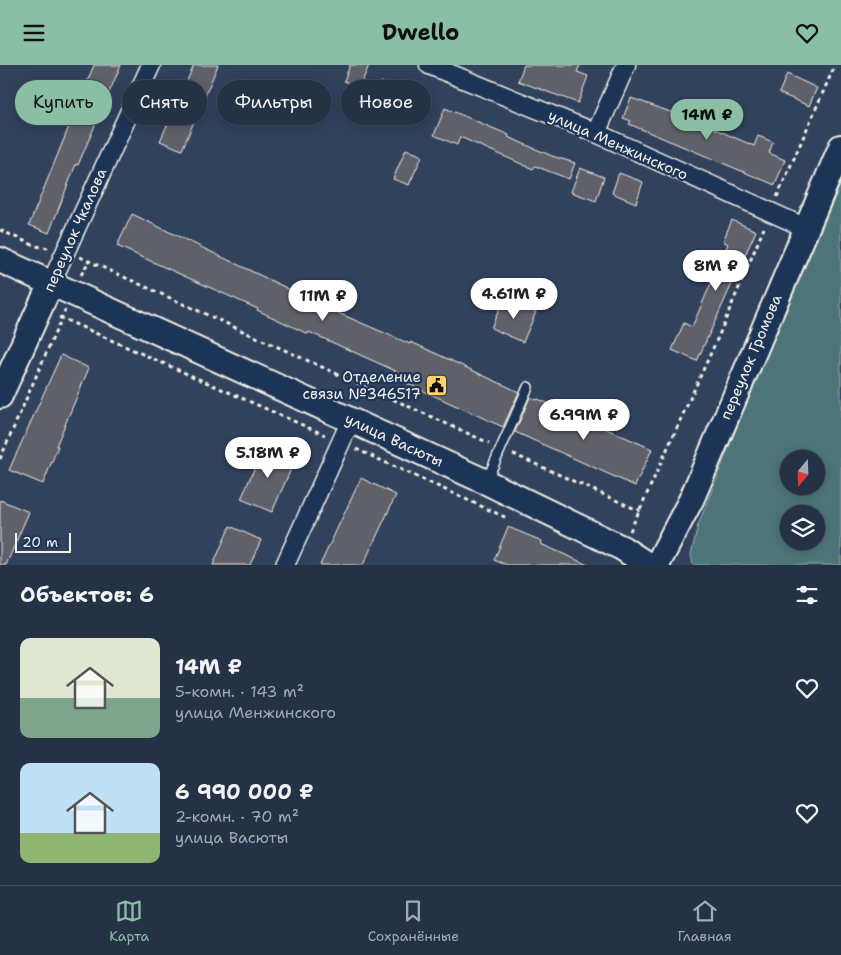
<!DOCTYPE html>
<html lang="ru">
<meta charset="utf-8">
<style>
body{margin:0;font-family:"Shantell Sans",sans-serif;background:#2d3a4d;color:#f1f3f6;height:100vh;display:flex;flex-direction:column;font-size:19px;white-space:nowrap}
*{box-sizing:border-box;margin:0}
p{font-size:16px;color:#a3aab3}
.icon{flex:none;width:28px;height:28px;fill:none;stroke:currentColor;stroke-width:2;stroke-linecap:round;stroke-linejoin:round}
.map{position:relative;height:500px;overflow:hidden}
.sheet{display:flex;flex-direction:column;background:#253246;flex:1}
.sheet>*{flex:none}
.banner{position:absolute;left:15px;top:15px;width:500px;height:45px;display:flex;gap:10px}
.needle{width:32px;rotate:199deg}
.fabs{position:absolute;left:780px;top:385px;display:grid;gap:10px}
.fabs a{display:grid;place-items:center;width:45px;height:45px;border-radius:50%;background:#253246;box-shadow:0 2px 12px #0003,0 0 0 1px #424d5f;font-size:25px}
.scale{position:absolute;left:15px;bottom:12px;width:56px;box-sizing:border-box;padding-left:5px;border:2px solid #f4f1e8;border-top:0;font-size:14px;line-height:18px;white-space:nowrap;color:#f4f1e8;-webkit-text-stroke:4px #1d3557;paint-order:stroke}
.price{position:absolute;translate:-50% -42px;padding:0 11px;border-radius:18px;background:#fff;color:#222;font-size:16px;line-height:32px;filter:drop-shadow(0 1px 2px #0008)}
.price::after{content:'';position:absolute;left:50%;top:30px;width:15px;height:11px;margin-left:-8px;background:inherit;clip-path:polygon(0 0,100% 0,50% 100%)}
.price.selected{background:#8abfa5;color:#111}
ul{padding:0;list-style:none}
li{display:flex;align-items:center;gap:15px;height:125px;padding:0 20px}
li span{display:grid;place-items:center;flex:none;width:140px;height:100px;border-radius:10px;color:#555}
li>.icon{margin-inline-start:auto}
span .icon{width:60px;height:60px;fill:#fffc;stroke-width:1}
li b{font-size:21px}
h2{display:flex;justify-content:space-between;align-items:center;height:60px;padding:0 20px;font-size:21px}
.tag{padding:0 18px;border-radius:22px;background:#253246;box-shadow:0 2px 12px #0003,0 0 0 1px #424d5f;font-size:18px;line-height:45px}
.tag.selected{background:#8abfa5;color:#111}
header{display:flex;justify-content:space-between;align-items:center;height:65px;padding:0 20px;background:#8abfa5;color:#111;font-size:22px;font-weight:700}
.tabs{display:flex;justify-content:space-around;align-items:center;height:70px;border-top:1px solid #424d5f;background:#253246;font-size:14px;color:#a3aab3}
.tabs a{display:grid;justify-items:center;gap:2px}
.tabs .selected{color:#8abfa5}
.map>svg:first-child{display:block}
.green{fill:#4d7579;stroke:#a0b3b0;fill-rule:evenodd}
.building{fill:#60616a;stroke:#f4f1e8}
.lines{fill:none;stroke-linecap:round;stroke-linejoin:round}
.lane-casing{stroke:#f4f1e8;stroke-width:12}
.street-casing{stroke:#f4f1e8;stroke-width:21}
.secondary-casing{stroke:#f4f1e8;stroke-width:28}
.path{stroke:#f4f1e8;stroke-width:3;stroke-dasharray:4 4;stroke-linecap:butt}
.lane{stroke:#1d3557;stroke-width:9}
.street{stroke:#1d3557;stroke-width:18}
.secondary{stroke:#1d3557;stroke-width:24}
.labels{text-anchor:middle;stroke-width:4.5;stroke-linejoin:round;paint-order:stroke}
.street-label{font-size:15px;fill:#f4f1e8;stroke:#1d3557}
.poi-label{font-size:15px;fill:#f4f1e8;stroke:#1d3557;text-anchor:end}
</style>
<header><svg class="icon" aria-label="menu" viewBox="0 0 24 24"><path d="M4 6h16M4 12h16M4 18h16"/></svg>Dwello<svg class="icon" aria-label="heart" viewBox="0 0 24 24"><path d="M12 20l-8-8c-3-5 5-10 8-4 3-6 11-1 8 4z"/></svg></header>
<div class="map">
<svg width="841" height="500" viewBox="0 0 841 500">
<rect width="100%" height="100%" fill="#31425d"/>
<filter id="ink" filterUnits="userSpaceOnUse"><feTurbulence type="fractalNoise" baseFrequency=".02" numOctaves="2"/><feDisplacementMap in="SourceGraphic" scale="10" xChannelSelector="R" yChannelSelector="G"/><feConvolveMatrix kernelMatrix="1 2 1 2 8 2 1 2 1" color-interpolation-filters="sRGB"/></filter>
<g filter="url(#ink)">
<path class="green" d="M 841,118 L 841,500 L 693,500 L 691,490 L 698,460 L 740,354 ZM 789,394 L 816,394 L 816,421 L 789,421 ZM 789,449 L 816,449 L 816,476 L 789,476 Z"/>
<g class="building">
<polygon points="94,0 121,0 78,100 76,99 49,168 29,160"/>
<polygon points="194,0 218,0 182,85 160,76"/>
<polygon points="350,0 369,0 360,22 344,16"/>
<polygon points="524,0 580,0 577,7 588,11 578,38 518,16"/>
<polygon points="787,9 817,23 809,41 779,28"/>
<polygon points="381,17 404,26 395,48 372,38"/>
<polygon points="298,21 325,32 319,46 292,35"/>
<polygon points="631,33 699,57 754,81 758,71 773,77 769,88 785,95 775,120 629,59 631,56 623,53"/>
<polygon points="445,43 509,70 508,72 552,91 575,98 569,114 535,101 533,104 460,72 457,80 434,70"/>
<polygon points="406,84 422,91 409,120 393,114"/>
<polygon points="580,103 604,112 596,136 571,127"/>
<polygon points="619,108 643,117 636,138 612,128"/>
<polygon points="132,149 343,250 410,279 411,277 519,327 503,362 395,313 398,307 309,267 308,269 257,245 258,244 117,181"/>
<polygon points="732,155 756,166 697,296 672,285 684,258 692,262 728,179 723,176"/>
<polygon points="504,233 536,247 523,277 491,263"/>
<polygon points="61,290 89,303 56,381 58,381 43,419 9,405"/>
<polygon points="530,332 537,335 538,334 652,384 635,421 515,367"/>
<polygon points="264,381 295,395 272,447 241,434"/>
<polygon points="361,413 396,430 363,500 320,500"/>
<polygon points="0,435 29,447 6,500 0,500"/>
<polygon points="230,461 261,475 250,500 213,500"/>
<polygon points="508,462 542,476 541,479 588,500 507,500 494,495"/>
</g>
<g class="lines">
<defs>
<polyline id="lane" points="486,417 528,322"/>
<g id="street">
<polyline points="429,0 596,68 806,163"/>
<polyline points="596,68 626,0"/>
<polyline points="51,218 151,0"/>
<polyline points="285,500 351,355"/>
</g>
<g id="secondary">
<polyline points="0,195 486,417 622,483 648,500"/>
<polyline points="0,331 51,218"/>
<polyline points="657,500 692,433 841,82"/>
</g>
</defs>
<use href="#lane" class="lane-casing"/>
<use href="#street" class="street-casing"/>
<use href="#secondary" class="secondary-casing"/>
<g class="path">
<polyline points="777,132 835,0"/>
<polyline points="0,165 35,181 48,183"/>
<polyline points="80,192 489,378"/>
<polyline points="81,210 89,196"/>
<polyline points="59,252 325,370"/>
<polyline points="356,384 507,453"/>
<polyline points="513,389 640,446"/>
<polyline points="0,394 65,245"/>
<polyline points="630,466 719,270 764,163"/>
</g>
<use href="#lane" class="lane"/>
<use href="#street" class="street"/>
<use href="#secondary" class="secondary"/>
</g>
</g>
<defs>
<symbol id="civic-square" viewBox="-11 -11 22 22"><rect x="-9" y="-9" width="18" height="18" rx="4" fill="#ffd166" stroke="#1d3557"/><path d="M-.6-6.5H3V-4.5H.6V-3L4-1V1h2V6H-6V1h2V-1L-.6-3ZM-1.2 2.5V6h2.4V2.5Z" fill="#111"/></symbol>
</defs>
<g fill-rule="evenodd">
<use href="#civic-square" x="424" y="308" width="25" height="25"/>
</g>
<g class="labels">
<g class="street-label">
<text transform="translate(618 80) rotate(24)" y="5">улица Менжинского</text>
<text transform="translate(75 165) rotate(-66)" y="5">переулок Чкалова</text>
<text transform="translate(751 292) rotate(-67)" y="5">переулок Громова</text>
<text transform="translate(394 375) rotate(25)" y="5">улица Васюты</text>
</g>
<g class="poi-label">
<text x="421" y="317">Отделение<tspan x="421" dy="17">связи №346517</tspan></text>
</g>
</g>
</svg>
<div class="fabs">
<a><svg class="needle" viewBox="-14 -14 28 28"><path d="M0-13l5 13h-10z" fill="#e53935"/><path d="M0 13l5-13h-10z" fill="#a3aab3"/></svg></a>
<a><svg class="icon" aria-label="layers" viewBox="0 0 24 24"><path d="M12 4l9 5-9 5-9-5zM3 14l9 5 9-5"/></svg></a>
</div>
<div class="scale">20 m</div>
<b class="price selected" style="left:707px;top:76px">14M ₽</b>
<b class="price" style="left:716px;top:227px">8M ₽</b>
<b class="price" style="left:514px;top:255px">4.61M ₽</b>
<b class="price" style="left:323px;top:257px">11M ₽</b>
<b class="price" style="left:584px;top:376px">6.99M ₽</b>
<b class="price" style="left:268px;top:414px">5.18M ₽</b>
<div class="banner">
<a class="tag selected">Купить</a>
<a class="tag">Снять</a>
<a class="tag">Фильтры</a>
<a class="tag">Новое</a>
</div>
</div>
<section class="sheet">
<h2>Объектов: 6<svg class="icon" aria-label="filters" viewBox="0 0 24 24"><path d="M4 7h16M4 17h16"/><circle cx="9" cy="7" r="2"/><circle cx="15" cy="17" r="2"/></svg></h2>
<ul>
<li><span style="background:linear-gradient(#dfe7d0 60%,#7fa58c 0)"><svg class="icon" aria-label="home" viewBox="0 0 24 24"><path d="M3 11l9-7 9 7M6 9v11h12V9"/></svg></span><div><b>14M ₽</b><p>5-комн. · 143 m²</p><p>улица Менжинского</p></div><svg class="icon" aria-label="heart" viewBox="0 0 24 24"><path d="M12 20l-8-8c-3-5 5-10 8-4 3-6 11-1 8 4z"/></svg></li>
<li><span style="background:linear-gradient(#bfe0f5 70%,#8fb573 0)"><svg class="icon" aria-label="home" viewBox="0 0 24 24"><path d="M3 11l9-7 9 7M6 9v11h12V9"/></svg></span><div><b>6 990 000 ₽</b><p>2-комн. · 70 m²</p><p>улица Васюты</p></div><svg class="icon" aria-label="heart" viewBox="0 0 24 24"><path d="M12 20l-8-8c-3-5 5-10 8-4 3-6 11-1 8 4z"/></svg></li>
</ul>
</section>
<nav class="tabs">
<a class="selected"><svg class="icon" aria-label="map" viewBox="0 0 24 24"><path d="M3 6l6-2 6 2 6-2v14l-6 2-6-2-6 2zM9 4v14M15 6v14"/></svg>Карта</a>
<a><svg class="icon" aria-label="saved" viewBox="0 0 24 24"><path d="M7 4h10v16l-5-4-5 4z"/></svg>Сохранённые</a>
<a><svg class="icon" aria-label="home" viewBox="0 0 24 24"><path d="M3 11l9-7 9 7M6 9v11h12V9"/></svg>Главная</a>
</nav>
